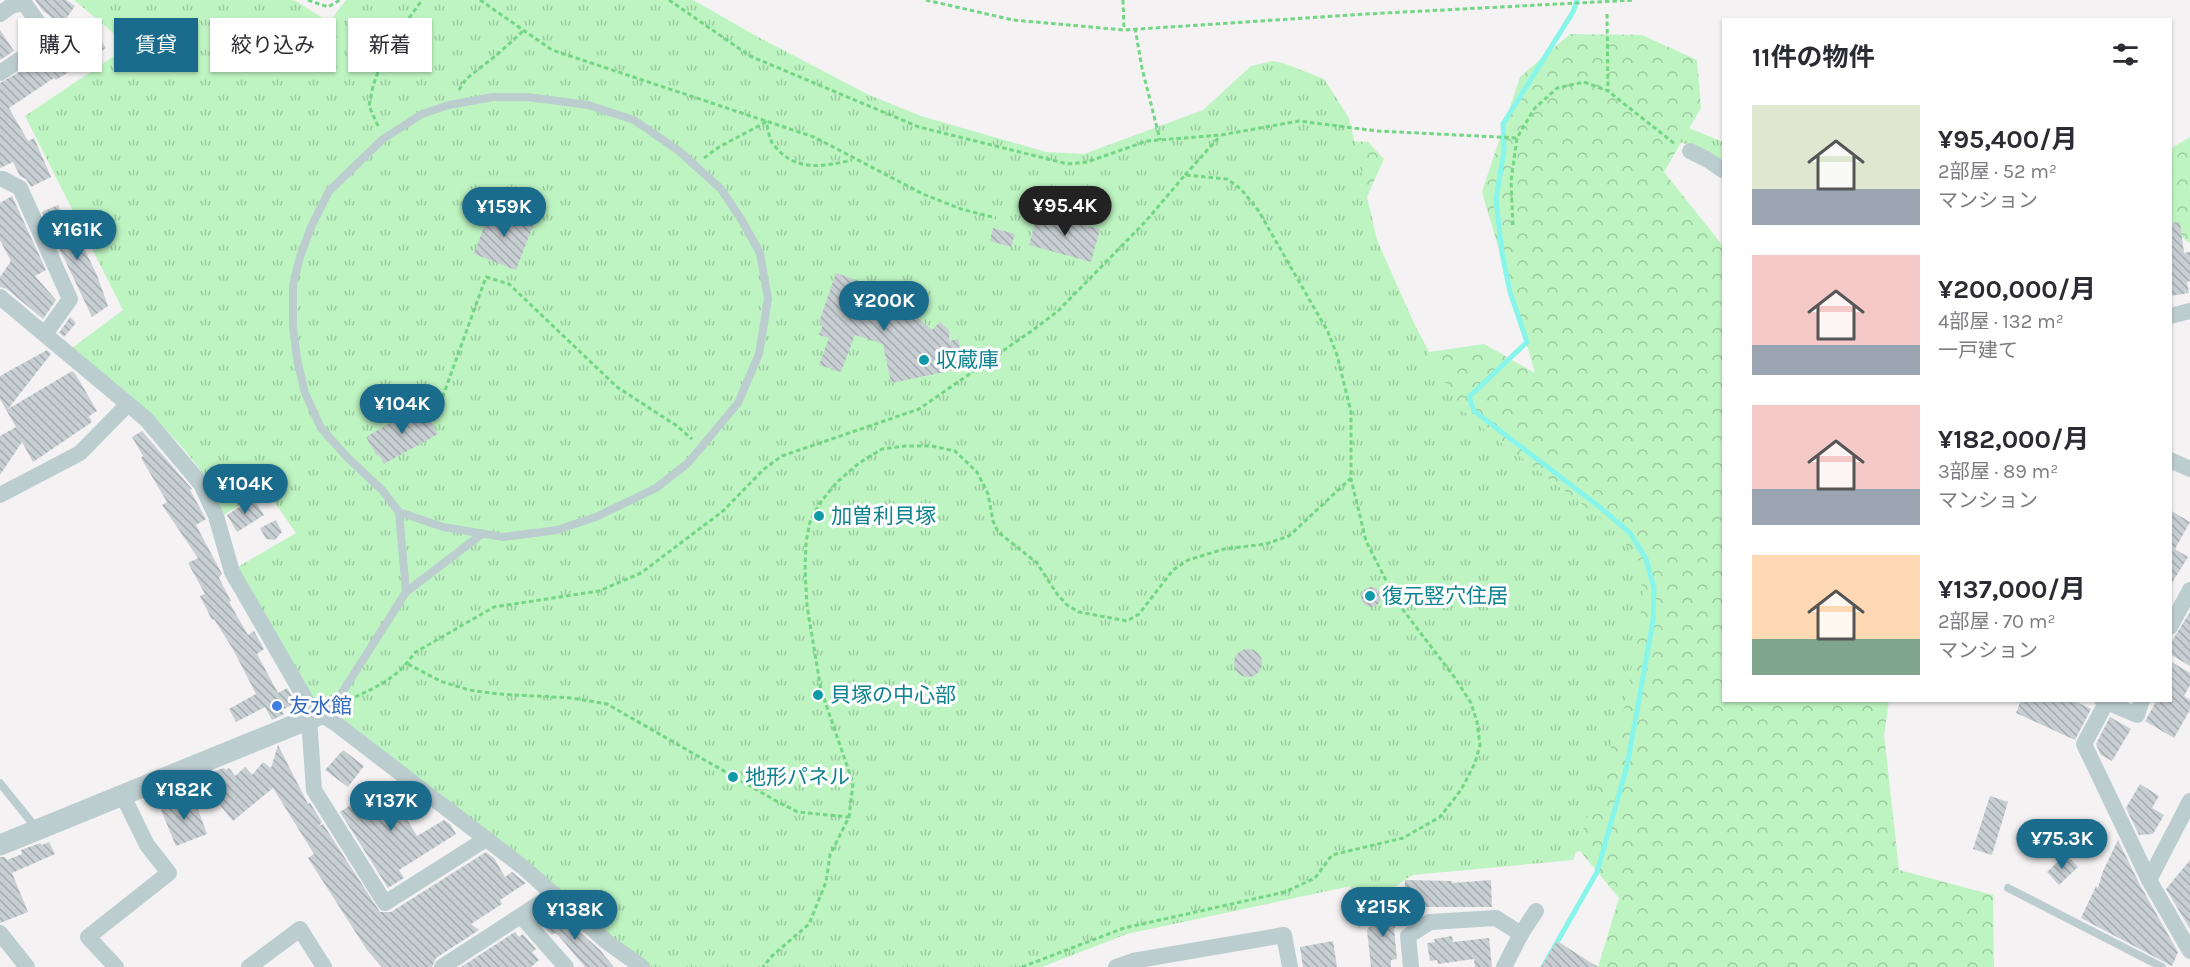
<!DOCTYPE html>
<html lang="ja">
<meta charset="utf-8">
<style>
body{margin:0;font-family:Karla,"Noto Sans JP",sans-serif;background:#f2f2f3;color:#2b2b33;height:100vh;display:flex;flex-direction:column;font-size:22px;white-space:nowrap}
*{box-sizing:border-box;margin:0}
p{font-size:20px;color:#7c7c81}
.icon{flex:none;width:33px;height:33px;fill:none;stroke:currentColor;stroke-width:2;stroke-linecap:round;stroke-linejoin:round}
.map{position:relative;flex:1;overflow:hidden}
.side{position:absolute;left:1722px;top:18px;width:450px;height:684px;display:flex;flex-direction:column;background:#fff;border-radius:0px;box-shadow:0 2px 4px #0004}
.side>*{flex:none}
.top-card{position:absolute;left:18px;top:18px;width:570px;height:54px;display:flex;gap:12px}
.price{position:absolute;translate:-50% -51px;padding:0 14px;border-radius:21px;background:#1b6c8c;color:#fff;font-size:20px;line-height:39px;filter:drop-shadow(0 2px 3px #0008)}
.price::after{content:'';position:absolute;left:50%;top:36px;width:18px;height:14px;margin-left:-9px;background:inherit;clip-path:polygon(0 0,100% 0,50% 100%)}
.price.on{background:#222;color:#fff}
ul{padding:0;list-style:none}
li{display:flex;align-items:center;gap:18px;height:150px;padding:0 30px}
li span{display:grid;place-items:center;flex:none;width:168px;height:120px;border-radius:0px;color:#555}
li>.icon{margin-inline-start:auto}
span .icon{width:72px;height:72px;fill:#fffc;stroke-width:1}
li b{font-size:26px}
h2{display:flex;justify-content:space-between;align-items:center;height:72px;padding:0 30px;font-size:26px}
.pill{padding:0 21px;border-radius:0px;background:#fff;box-shadow:0 2px 4px #0004;font-size:21px;line-height:54px}
.pill.on{background:#1b6c8c;color:#fff}
.map>svg:first-child{display:block}
.forest{fill:url(#forest-crowns)}
.park{fill:url(#park-tufts)}
.lines{fill:none;stroke-linecap:round;stroke-linejoin:round}
.stream{stroke:#87f5ea;stroke-width:5}
.building{fill:url(#building-back-hatch)}
.path{stroke:#72d685;stroke-width:3;stroke-dasharray:4.5 3;stroke-linecap:butt}
.service{stroke:#bccdcf;stroke-width:8}
.minor{stroke:#bccdcf;stroke-width:16}
.tertiary{stroke:#bccdcf;stroke-width:21}
.culture-dot{fill:#0f9aa8;stroke:#fff;stroke-width:2}
.shop-dot{fill:#3f7fe0;stroke:#fff;stroke-width:2}
.labels{text-anchor:middle;stroke-width:6;stroke-linejoin:round;paint-order:stroke}
.culture-label{font-size:21px;fill:#0d838f;stroke:#fff;text-anchor:start}
.shop-label{font-size:21px;fill:#366cbe;stroke:#fff;text-anchor:start}
</style>
<div class="map">
<svg width="2190" height="967" viewBox="0 0 2190 967">
<defs>
<pattern id="forest-crowns" width="20" height="18" patternUnits="userSpaceOnUse" patternTransform="scale(1.5)"><rect width="20" height="18" fill="#bef4c2"/><path d="M2 6a3 3 0 1 1 6 0M12 15a3 3 0 1 1 6 0" fill="none" stroke="#9cc9a1"/></pattern>
<pattern id="park-tufts" width="24" height="20" patternUnits="userSpaceOnUse" patternTransform="scale(1.5)"><rect width="24" height="20" fill="#bef4c2"/><path d="M3 7l-1-3M5 7V3M7 7l1-3M15 17l-1-3M17 17v-4M19 17l1-3" fill="none" stroke="#9cc9a1"/></pattern>
<pattern id="building-back-hatch" width="6" height="6" patternUnits="userSpaceOnUse" patternTransform="scale(1.5)"><rect width="6" height="6" fill="#c8cfd2"/><path d="M-1 5l2 2M0 0l6 6M5-1l2 2" fill="none" stroke="#a4abae"/></pattern>
</defs>
<rect width="100%" height="100%" fill="#f4f2f3"/>
<g class="forest">
<polygon points="1570,34 1642,35 1697,60 1701,108 1664,172 1723,246 1724,700 1889,701 1884,735 1899,870 1993,895 1994,967 1598,967 1619,898 1580,851 1455,871 1315,139 1368,142 1384,159 1360,212 1374,247 1429,352 1484,344 1535,373 1482,192 1520,77"/>
<polygon points="2190,137 2190,243 2172,230 2171,225 2170,149"/>
</g>
<g class="park">
<path d="M 74,0 L 294,0 L 329,22 L 346,0 L 693,0 L 758,37 L 869,95 L 921,116 L 1046,152 L 1084,154 L 1203,110 L 1251,66 L 1272,61 L 1283,63 L 1324,79 L 1349,118 L 1377,240 L 1431,362 L 1469,418 L 1613,528 L 1639,561 L 1643,599 L 1625,706 L 1573,860 L 1412,875 L 1379,898 L 1359,929 L 1351,886 L 1127,934 L 1042,967 L 650,967 L 317,705 L 236,568 L 296,533 L 265,489 L 222,516 C 218,504 214,491 208,481 C 173,428 121,388 72,348 L 123,310 L 25,116 L 129,46 Z"/>
<polygon points="1684,126 1723,142 1723,163 1707,151 1677,141"/>
</g>
<g class="lines">
<polyline class="stream" points="1543,967 1597,872 1627,766 1653,621 1654,588 1646,559 1630,533 1601,508 1474,411 1469,397 1527,342 1510,292 1502,253 1496,200 1504,150 1503,124 1573,12 1577,0"/>
</g>
<g class="building">
<polygon points="35,0 66,0 75,6 62,25 43,11"/>
<polygon points="90,24 106,48 56,80 54,78 9,108 28,141 34,138 51,177 31,187 26,179 20,176 13,162 0,168 0,83 26,68 30,70 74,41 69,37"/>
<polygon points="0,30 14,51 0,60"/>
<polygon points="12,196 46,270 35,276 56,300 43,319 7,289 0,287 0,277 11,261 0,240 0,203"/>
<polygon points="58,205 75,240 79,238 97,275 108,306 92,317 42,212"/>
<polygon points="491,207 534,223 516,270 474,254"/>
<polygon points="1038,213 1100,229 1091,262 1029,245"/>
<polygon points="2180,222 2184,253 2190,252 2190,281 2187,282 2189,293 2170,296 2170,223"/>
<polygon points="993,228 1015,234 1011,247 990,241"/>
<polygon points="836,273 885,290 932,330 940,322 949,330 949,341 958,339 964,368 891,383 883,344 855,335 841,372 819,365 829,338 819,335 823,324 819,322"/>
<polygon points="70,317 76,323 64,337 59,333"/>
<polygon points="47,350 51,354 8,409 72,371 76,375 97,411 89,416 92,422 33,462 22,442 0,475 0,436 16,427 0,399 0,376"/>
<polygon points="419,406 423,413 425,412 438,434 384,464 379,455 377,456 366,437"/>
<polygon points="142,431 192,489 190,490 206,519 196,525 222,574 219,578 231,601 229,602 248,635 254,631 264,649 257,654 278,693 287,688 296,703 282,710 284,714 272,720 265,707 236,722 229,709 256,694 234,651 214,619 212,620 200,596 205,594 188,563 198,558 162,505 167,502 141,458 143,456 132,437"/>
<polygon points="253,498 264,515 237,532 227,515"/>
<polygon points="2170,510 2190,522 2175,549 2188,557 2170,586"/>
<polygon points="276,520 282,532 275,540 266,539 260,528"/>
<circle cx="1371" cy="597" r="10"/>
<polygon points="2190,612 2190,666 2170,654 2170,644"/>
<circle cx="1248" cy="663" r="14"/>
<polygon points="2170,661 2190,673 2190,685 2184,696 2190,700 2190,710 2174,738 2145,721 2157,700 2170,700"/>
<polygon points="2021,700 2072,700 2091,709 2075,740 2016,713"/>
<polygon points="2110,717 2131,729 2112,761 2101,755 2096,744"/>
<polygon points="278,745 308,804 310,803 322,822 318,827 323,824 380,912 391,912 486,852 494,858 505,877 512,872 526,883 500,900 502,904 471,924 479,930 436,958 432,967 382,967 367,950 308,858 314,854 273,788 233,821 202,783 215,771 224,768 226,770 229,768 235,776 245,767 252,775 263,762 271,768"/>
<polygon points="343,750 364,766 348,787 325,770"/>
<polygon points="387,781 390,785 394,782 407,794 396,801 417,836 444,820 450,824 456,834 399,870 404,878 388,888 340,812"/>
<polygon points="2140,784 2159,796 2152,808 2164,815 2153,834 2139,835 2126,808"/>
<polygon points="193,796 207,834 176,846 161,810"/>
<polygon points="1990,796 2008,802 1992,855 1973,849"/>
<polygon points="2118,840 2140,885 2178,952 2172,966 2081,918 2096,886 2098,888 2103,871"/>
<polygon points="49,842 55,854 12,873 28,912 0,923 0,857 5,857 7,860 22,854 21,850 40,843 42,845"/>
<polygon points="2066,854 2078,867 2059,885 2047,872"/>
<polygon points="2190,860 2190,929 2166,889"/>
<polygon points="1405,880 1452,881 1452,883 1491,880 1492,907 1419,907 1419,909 1403,908"/>
<polygon points="1386,905 1402,917 1394,929 1397,959 1391,960 1391,967 1371,967 1367,930"/>
<polygon points="554,909 600,950 614,967 585,967 558,935 555,933 552,935 539,921"/>
<polygon points="515,932 519,937 523,934 536,949 532,952 539,960 531,967 461,967"/>
<polygon points="1452,936 1453,942 1489,938 1492,967 1475,967 1474,959 1438,964 1437,960 1430,961 1427,943 1435,942 1434,939"/>
<polygon points="1333,941 1337,967 1303,967 1300,947"/>
<polygon points="1557,941 1598,967 1541,967"/>
</g>
<g class="lines">
<g class="path">
<polyline points="308,0 328,7 340,0"/>
<polyline points="480,0 552,50 814,137 923,194 961,209 996,218"/>
<polyline points="669,0 750,56 919,127 1068,164 1087,162 1147,141 1221,135 1299,121 1377,131 1517,138"/>
<polyline points="926,0 1013,20 1124,30 1366,14 1635,0"/>
<polyline points="1123,0 1124,30"/>
<polyline points="1607,14 1608,90"/>
<polyline points="1135,28 1142,68 1160,140"/>
<polyline points="459,90 466,79 498,54 523,31"/>
<polyline points="378,126 369,106 373,86 385,52 422,0"/>
<path d="M 704,158 L 719,147 L 766,122 C 768,128 769,139 773,144 C 794,172 822,167 852,160"/>
<polyline points="1185,175 1220,136"/>
<polyline points="1513,225 1511,181 1517,138 1534,109 1557,88 1584,82 1608,91 1675,144"/>
<polyline points="440,404 486,277 509,284 617,387 677,426 692,439"/>
<polyline points="408,664 440,681 469,690 498,694 572,698 607,704 778,802 798,812 849,817"/>
<path d="M 355,697 C 379,686 400,676 414,653 L 494,607 L 599,591 L 641,573 L 723,511 L 764,469 L 782,456 L 919,409 L 1033,330 L 1058,311 L 1146,221 L 1185,175 L 1227,179 L 1241,189 L 1258,210 L 1328,332 L 1337,355 L 1351,412 L 1351,478 L 1289,536 L 1266,544 L 1224,549 L 1188,560 L 1173,570 L 1139,614 L 1127,621 L 1079,612 L 1067,605 L 1057,594 L 1037,563 L 998,532 L 993,521 L 988,494 L 977,472 L 955,451 L 932,446 L 905,446 L 882,449 L 859,463 L 837,482 L 819,504 L 810,522 L 806,542 L 805,570 L 807,606 L 821,690 L 853,783 L 849,817 L 830,855 L 826,882 L 809,924 L 772,956 L 763,967"/>
<polyline points="1022,967 1124,928 1285,892 1315,878 1332,855 1403,838 1440,817 1461,790 1475,763 1480,745 1477,722 1471,703 1455,678 1397,602 1366,541 1351,479"/>
</g>
<g class="service">
<polygon points="493,97 527,97 588,105 634,120 679,151 721,189 741,219 760,253 768,299 759,354 738,403 688,463 656,488 596,517 557,530 503,537 443,527 399,512 382,490 347,457 321,428 305,393 297,359 293,326 293,285 300,257 311,227 329,191 383,139 422,114 449,105"/>
<polyline points="406,592 482,534"/>
<polyline points="321,714 333,707 406,592 399,512"/>
<polyline points="0,783 37,829"/>
<polyline points="2008,888 2162,967"/>
</g>
<g class="minor">
<polyline points="0,14 11,6 24,3 47,35 46,42 0,73"/>
<polyline points="1690,151 1708,160 1724,171"/>
<polyline points="3,179 20,188 70,299 45,334"/>
<polyline points="0,297 146,419 201,484 216,516 232,572 310,707 335,723 524,868 607,942 642,967"/>
<polyline points="2170,316 2190,311"/>
<polyline points="2170,460 2190,469"/>
<polyline points="0,495 80,453 128,404"/>
<polyline points="2170,627 2190,590"/>
<polyline points="2102,700 2137,715 2142,700"/>
<polyline points="2106,703 2084,744 2149,880 2190,951"/>
<polyline points="309,719 314,790 385,903 486,839"/>
<polyline points="2149,880 2190,801"/>
<polyline points="521,916 566,967"/>
<polyline points="0,933 27,967"/>
<polyline points="116,967 88,937 169,873 147,845 123,796"/>
<polyline points="249,967 300,929 324,967"/>
<polyline points="442,967 554,894"/>
<polyline points="1116,967 1133,961 1284,935 1290,967"/>
<polyline points="1411,967 1408,936 1430,922 1496,918 1521,934 1536,911"/>
<polyline points="1504,967 1521,934"/>
</g>
<polyline class="tertiary" points="0,845 319,715"/>
</g>
<g class="culture-dot">
<circle cx="924" cy="360" r="6"/>
<circle cx="819" cy="516" r="6"/>
<circle cx="1370" cy="596" r="6"/>
<circle cx="818" cy="695" r="6"/>
<circle cx="733" cy="777" r="6"/>
</g>
<circle class="shop-dot" cx="277" cy="706" r="6"/>
<g class="labels">
<g class="culture-label">
<text x="936" y="367">収蔵庫</text>
<text x="831" y="523">加曽利貝塚</text>
<text x="1382" y="603">復元竪穴住居</text>
<text x="830" y="702">貝塚の中心部</text>
<text x="745" y="784">地形パネル</text>
</g>
<g class="shop-label">
<text x="289" y="713">友水館</text>
</g>
</g>
</svg>
<b class="price on" style="left:1065px;top:237px">¥95.4K</b>
<b class="price" style="left:504px;top:238px">¥159K</b>
<b class="price" style="left:77px;top:261px">¥161K</b>
<b class="price" style="left:884px;top:332px">¥200K</b>
<b class="price" style="left:402px;top:435px">¥104K</b>
<b class="price" style="left:245px;top:515px">¥104K</b>
<b class="price" style="left:184px;top:821px">¥182K</b>
<b class="price" style="left:391px;top:832px">¥137K</b>
<b class="price" style="left:2062px;top:870px">¥75.3K</b>
<b class="price" style="left:1383px;top:938px">¥215K</b>
<b class="price" style="left:575px;top:941px">¥138K</b>
<div class="top-card">
<a class="pill">購入</a>
<a class="pill on">賃貸</a>
<a class="pill">絞り込み</a>
<a class="pill">新着</a>
</div>
<section class="side">
<h2>11件の物件<svg class="icon" aria-label="filters" viewBox="0 0 24 24"><path d="M4 7h16M4 17h16"/><circle cx="9" cy="7" r="2"/><circle cx="15" cy="17" r="2"/></svg></h2>
<ul>
<li><span style="background:linear-gradient(#dfe7d0 70%,#9aa5b1 0)"><svg class="icon" aria-label="home" viewBox="0 0 24 24"><path d="M3 11l9-7 9 7M6 9v11h12V9"/></svg></span><div><b>¥95,400/月</b><p>2部屋 · 52 m²</p><p>マンション</p></div></li>
<li><span style="background:linear-gradient(#f6c9c9 75%,#9aa5b1 0)"><svg class="icon" aria-label="home" viewBox="0 0 24 24"><path d="M3 11l9-7 9 7M6 9v11h12V9"/></svg></span><div><b>¥200,000/月</b><p>4部屋 · 132 m²</p><p>一戸建て</p></div></li>
<li><span style="background:linear-gradient(#f6c9c9 70%,#9aa5b1 0)"><svg class="icon" aria-label="home" viewBox="0 0 24 24"><path d="M3 11l9-7 9 7M6 9v11h12V9"/></svg></span><div><b>¥182,000/月</b><p>3部屋 · 89 m²</p><p>マンション</p></div></li>
<li><span style="background:linear-gradient(#ffd9b3 70%,#7fa58c 0)"><svg class="icon" aria-label="home" viewBox="0 0 24 24"><path d="M3 11l9-7 9 7M6 9v11h12V9"/></svg></span><div><b>¥137,000/月</b><p>2部屋 · 70 m²</p><p>マンション</p></div></li>
</ul>
</section>
</div>
